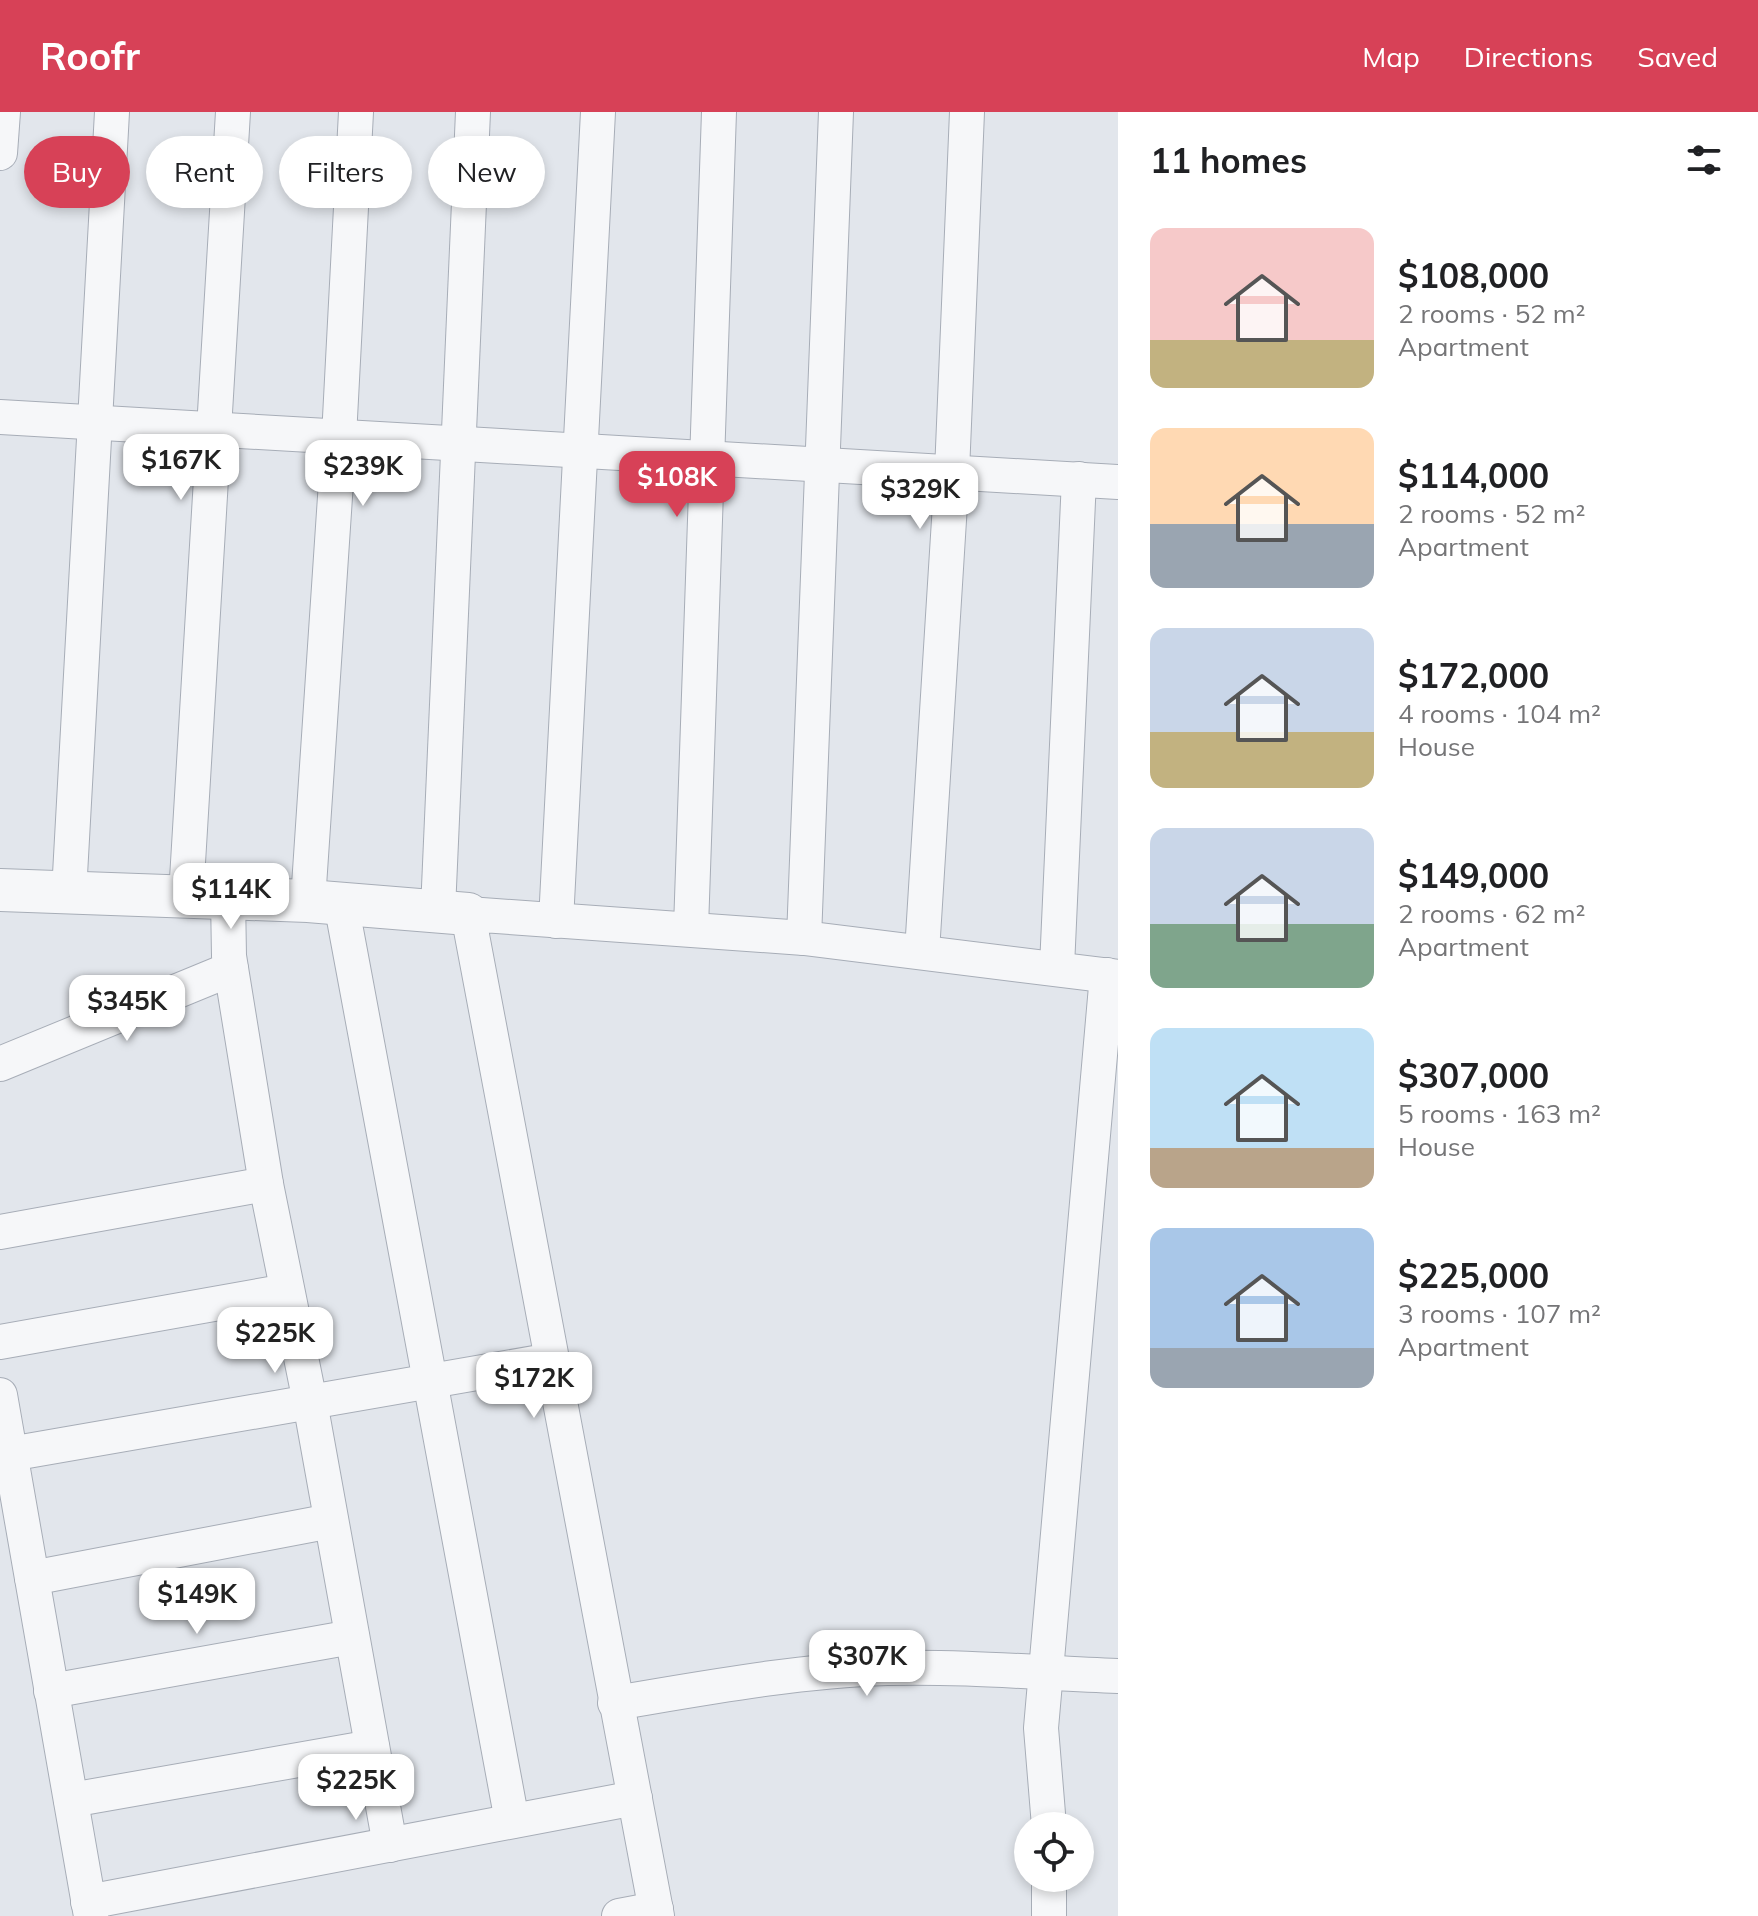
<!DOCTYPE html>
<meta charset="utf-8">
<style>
body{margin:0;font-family:Mulish,sans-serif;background:#f6f6f6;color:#202124;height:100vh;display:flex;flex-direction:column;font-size:30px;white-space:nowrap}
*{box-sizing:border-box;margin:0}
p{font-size:26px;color:#757577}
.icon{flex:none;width:44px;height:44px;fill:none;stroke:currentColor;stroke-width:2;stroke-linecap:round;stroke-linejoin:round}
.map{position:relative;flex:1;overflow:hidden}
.panel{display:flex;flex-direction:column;background:#fff;width:640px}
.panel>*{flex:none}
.banner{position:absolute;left:24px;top:24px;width:760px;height:72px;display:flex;gap:16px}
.fabs{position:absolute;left:1014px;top:1700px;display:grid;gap:16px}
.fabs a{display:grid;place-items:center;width:80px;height:80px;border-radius:50%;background:#fff;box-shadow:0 4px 12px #0003;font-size:40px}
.price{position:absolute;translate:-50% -68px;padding:0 18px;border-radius:16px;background:#fff;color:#222;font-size:26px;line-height:52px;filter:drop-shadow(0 2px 4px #0008)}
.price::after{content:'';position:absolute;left:50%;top:48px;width:24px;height:18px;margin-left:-12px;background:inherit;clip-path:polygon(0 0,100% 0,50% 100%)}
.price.selected{background:#d74157;color:#fff}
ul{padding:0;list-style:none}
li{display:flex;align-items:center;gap:24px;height:200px;padding:0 32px}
li span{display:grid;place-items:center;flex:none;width:224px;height:160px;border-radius:16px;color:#555}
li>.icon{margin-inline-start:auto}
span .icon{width:96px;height:96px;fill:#fffc;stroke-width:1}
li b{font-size:34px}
h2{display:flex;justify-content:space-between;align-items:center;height:96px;padding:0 32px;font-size:34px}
.pill{padding:0 28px;border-radius:36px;background:#fff;box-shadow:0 4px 12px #0003;font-size:28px;line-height:72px}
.pill.selected{background:#d74157;color:#fff}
header{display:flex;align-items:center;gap:48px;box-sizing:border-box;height:112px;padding:0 40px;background:#d74157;color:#fff}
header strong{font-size:38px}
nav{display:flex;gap:44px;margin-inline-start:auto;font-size:28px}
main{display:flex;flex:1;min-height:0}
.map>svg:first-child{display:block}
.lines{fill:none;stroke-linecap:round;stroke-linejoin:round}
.minor-casing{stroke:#a7adb7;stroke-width:36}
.tertiary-casing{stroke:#a7adb7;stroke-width:44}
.minor{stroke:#f6f7f9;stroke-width:34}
.tertiary{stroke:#f6f7f9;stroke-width:42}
</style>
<header>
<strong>Roofr</strong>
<nav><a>Map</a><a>Directions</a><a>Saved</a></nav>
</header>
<main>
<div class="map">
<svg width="1118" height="1804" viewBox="0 0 1118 1804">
<rect width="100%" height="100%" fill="#e2e6ec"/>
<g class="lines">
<defs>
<g id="minor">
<polyline points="0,41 3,0"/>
<polyline points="0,305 1118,370"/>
<polyline points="69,781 112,0"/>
<polyline points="186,784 233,0"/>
<polyline points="228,786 229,844 266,1072 310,1290 390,1733"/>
<polyline points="308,789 339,325 356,0"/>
<polyline points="341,791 512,1709"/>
<polyline points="438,798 473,0"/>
<polyline points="556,809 598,0"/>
<polyline points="691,816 719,0"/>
<polyline points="804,826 836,0"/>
<polyline points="922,840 952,360 967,0"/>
<polyline points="1057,855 1079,367"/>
<polyline points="0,952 231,857"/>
<polyline points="0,1120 266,1072"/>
<polyline points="0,1230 287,1179"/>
<polyline points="0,1283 91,1804"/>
<polyline points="10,1342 552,1248"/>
<polyline points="32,1466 331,1409"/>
<polyline points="51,1579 352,1525"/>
<path d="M 615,1591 C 705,1576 795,1559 887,1556 C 963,1554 1041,1561 1118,1564"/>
<polyline points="71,1688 372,1635"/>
<polyline points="1049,1714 1041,1616 1107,863"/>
<polyline points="1049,1766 1049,1804"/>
<polyline points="88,1790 635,1686"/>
<polyline points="619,1804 656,1797"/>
<polyline points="657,1804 468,802 804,826 1118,865"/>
</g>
<polyline id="tertiary" points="0,778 308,789 468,802"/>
</defs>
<use href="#minor" class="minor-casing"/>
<use href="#tertiary" class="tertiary-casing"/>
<use href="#minor" class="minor"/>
<use href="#tertiary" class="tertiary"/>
</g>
</svg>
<div class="fabs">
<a><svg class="icon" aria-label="locate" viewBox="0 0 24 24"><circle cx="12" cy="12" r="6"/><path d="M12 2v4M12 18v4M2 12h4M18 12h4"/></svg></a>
</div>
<b class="price" style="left:181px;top:390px">$167K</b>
<b class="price" style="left:363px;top:396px">$239K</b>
<b class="price selected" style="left:677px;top:407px">$108K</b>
<b class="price" style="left:920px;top:419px">$329K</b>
<b class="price" style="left:231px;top:819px">$114K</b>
<b class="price" style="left:127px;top:931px">$345K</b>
<b class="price" style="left:275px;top:1263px">$225K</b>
<b class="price" style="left:534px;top:1308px">$172K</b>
<b class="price" style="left:197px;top:1524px">$149K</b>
<b class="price" style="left:867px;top:1586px">$307K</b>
<b class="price" style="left:356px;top:1710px">$225K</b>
<div class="banner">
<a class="pill selected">Buy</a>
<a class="pill">Rent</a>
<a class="pill">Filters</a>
<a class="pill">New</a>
</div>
</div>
<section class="panel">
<h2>11 homes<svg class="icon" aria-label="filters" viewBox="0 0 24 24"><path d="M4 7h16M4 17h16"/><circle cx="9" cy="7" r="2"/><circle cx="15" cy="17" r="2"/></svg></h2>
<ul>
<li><span style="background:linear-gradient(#f6c9c9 70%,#c2b280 0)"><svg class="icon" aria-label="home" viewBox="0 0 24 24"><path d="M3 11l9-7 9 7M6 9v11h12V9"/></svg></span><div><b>$108,000</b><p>2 rooms · 52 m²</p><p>Apartment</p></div></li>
<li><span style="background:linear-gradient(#ffd9b3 60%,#9aa5b1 0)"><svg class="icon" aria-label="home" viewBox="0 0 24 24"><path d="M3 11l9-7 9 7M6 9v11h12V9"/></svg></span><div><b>$114,000</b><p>2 rooms · 52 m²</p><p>Apartment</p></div></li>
<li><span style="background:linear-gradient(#c9d6e8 65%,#c2b280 0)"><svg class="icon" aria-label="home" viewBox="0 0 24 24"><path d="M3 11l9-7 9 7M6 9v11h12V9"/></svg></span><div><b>$172,000</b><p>4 rooms · 104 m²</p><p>House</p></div></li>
<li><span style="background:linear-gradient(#c9d6e8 60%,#7fa58c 0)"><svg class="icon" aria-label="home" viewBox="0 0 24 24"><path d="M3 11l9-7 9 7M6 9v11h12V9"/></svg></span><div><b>$149,000</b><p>2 rooms · 62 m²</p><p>Apartment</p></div></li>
<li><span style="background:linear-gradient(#bfe0f5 75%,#b9a48a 0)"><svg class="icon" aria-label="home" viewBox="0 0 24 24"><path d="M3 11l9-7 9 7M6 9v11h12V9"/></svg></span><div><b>$307,000</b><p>5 rooms · 163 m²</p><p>House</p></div></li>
<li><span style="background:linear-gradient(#a9c7e8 75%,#9aa5b1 0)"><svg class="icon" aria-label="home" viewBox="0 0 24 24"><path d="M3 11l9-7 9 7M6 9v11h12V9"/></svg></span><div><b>$225,000</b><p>3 rooms · 107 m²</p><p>Apartment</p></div></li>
</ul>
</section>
</main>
